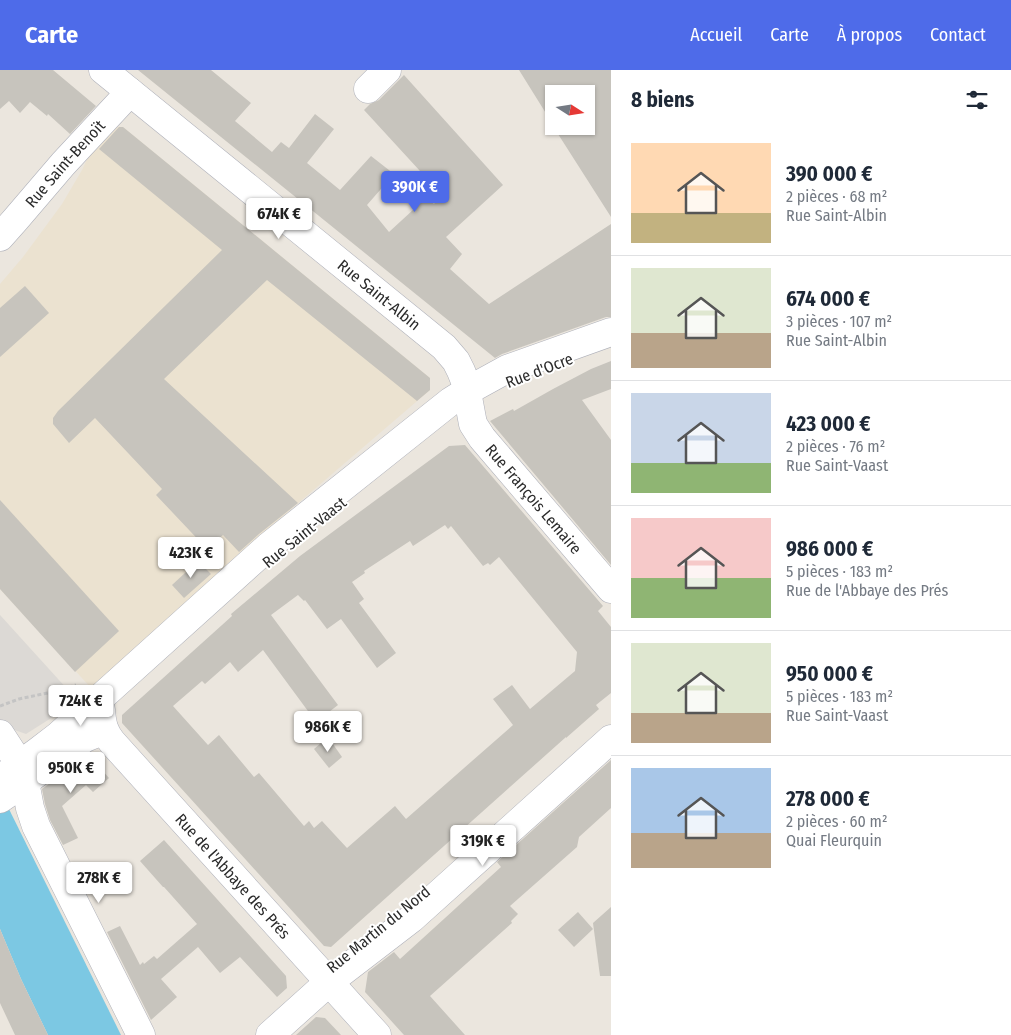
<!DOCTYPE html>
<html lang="fr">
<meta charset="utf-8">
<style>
body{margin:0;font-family:"Fira Sans Condensed",sans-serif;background:#f6f6f7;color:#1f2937;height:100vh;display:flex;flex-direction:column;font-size:19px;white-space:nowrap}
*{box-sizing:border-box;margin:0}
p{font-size:16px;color:#747a83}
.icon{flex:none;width:28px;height:28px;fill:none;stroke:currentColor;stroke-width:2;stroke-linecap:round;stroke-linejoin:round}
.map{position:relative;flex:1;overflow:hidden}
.drawer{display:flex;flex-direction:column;background:#fff;width:400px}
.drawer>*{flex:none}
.needle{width:32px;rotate:102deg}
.controls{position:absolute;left:545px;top:15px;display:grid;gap:10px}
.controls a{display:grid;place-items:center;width:50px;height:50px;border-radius:0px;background:#fff;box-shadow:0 1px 4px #0004;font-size:25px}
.price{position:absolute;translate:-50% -42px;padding:0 11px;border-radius:5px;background:#fff;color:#222;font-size:16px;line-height:32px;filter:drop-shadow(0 1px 2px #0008)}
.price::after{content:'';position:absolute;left:50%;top:30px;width:15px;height:11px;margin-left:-8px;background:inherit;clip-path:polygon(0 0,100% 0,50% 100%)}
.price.active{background:#4e6be9;color:#fff}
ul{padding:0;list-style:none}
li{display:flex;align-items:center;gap:15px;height:125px;padding:0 20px}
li+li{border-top:1px solid #e0e1e3}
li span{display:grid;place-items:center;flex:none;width:140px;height:100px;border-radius:0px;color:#555}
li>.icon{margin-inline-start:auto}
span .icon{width:60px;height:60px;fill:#fffc;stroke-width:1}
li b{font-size:21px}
h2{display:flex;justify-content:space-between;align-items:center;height:60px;padding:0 20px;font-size:21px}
header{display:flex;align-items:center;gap:30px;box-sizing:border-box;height:70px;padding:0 25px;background:#4e6be9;color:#fff}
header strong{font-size:24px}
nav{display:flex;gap:28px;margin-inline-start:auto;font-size:18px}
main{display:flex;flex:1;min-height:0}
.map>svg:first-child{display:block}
.education{fill:#ebe2d0}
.plaza{fill:#dcd9d5}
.water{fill:#7cc8e3}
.building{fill:#c7c4bd;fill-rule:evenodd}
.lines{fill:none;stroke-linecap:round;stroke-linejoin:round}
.minor-casing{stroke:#afb1ba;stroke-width:29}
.path{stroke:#c4c4c4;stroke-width:3;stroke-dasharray:4 2.5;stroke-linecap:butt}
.minor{stroke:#fff;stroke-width:28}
.labels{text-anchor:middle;stroke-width:4;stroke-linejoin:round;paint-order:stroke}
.street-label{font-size:16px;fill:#2b2b2b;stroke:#fff}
</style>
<header>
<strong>Carte</strong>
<nav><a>Accueil</a><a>Carte</a><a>À propos</a><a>Contact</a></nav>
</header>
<main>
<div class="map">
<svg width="611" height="965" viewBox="0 0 611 965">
<rect width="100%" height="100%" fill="#ebe6de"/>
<polygon class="education" points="111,56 123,57 430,308 430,320 240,483 92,619 0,519 0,214 23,187 62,134 82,100 94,75"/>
<polygon class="plaza" points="0,545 78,631 26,664 0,655"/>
<polygon class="water" points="0,721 121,965 48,965 21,909 0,859"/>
<g class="building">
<polygon points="0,0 53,0 96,36 70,64 48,44 47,46 30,32 20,43 9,31 0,39"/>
<polygon points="138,0 211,0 251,33 235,51 272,82 281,72 289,78 315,44 334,59 307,93 340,120 371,86 394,104 367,135 389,162 426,128 434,134 442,125 364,40 370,34 379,30 404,5 503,115 446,167 462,184 450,199 489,234 611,154 611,247 606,247 502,284 495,288"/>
<path d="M 519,0 L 611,0 L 611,147 L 551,53 L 552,53 ZM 554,24 L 586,24 L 586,56 L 554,56 Z"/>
<polygon points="119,57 123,57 430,308 430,320 417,331 267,210 164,309 298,433 259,464 239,482 223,465 207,479 156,425 162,419 95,348 69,373 53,354 53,348 58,341 222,180 99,79"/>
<polygon points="25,216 49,243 0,287 0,238"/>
<polygon points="611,291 611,319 582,330 611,370 611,495 490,351 513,339 514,341 553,319 591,299"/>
<path d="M 465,375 L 603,536 L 598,541 L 611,557 L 611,623 L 596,635 L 599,639 L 566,668 L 566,667 L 331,877 L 324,876 L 122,653 L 122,645 L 232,546 L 231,544 L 300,486 L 449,376 ZM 445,455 L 448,459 L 451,456 L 483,496 L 488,493 L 490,495 L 499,487 L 577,582 L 575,601 L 530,639 L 512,615 L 493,629 L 513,655 L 406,749 L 395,736 L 347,778 L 322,751 L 314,758 L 309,751 L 304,756 L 259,703 L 254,707 L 219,665 L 208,675 L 173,636 L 202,611 L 205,614 L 230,592 L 238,602 L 263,580 L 316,652 L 338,635 L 271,545 L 298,525 L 304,531 L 305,530 L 327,559 L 341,549 L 377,598 L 396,583 L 359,533 L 364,529 L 352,512 L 365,503 L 364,501 L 410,471 L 413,476 Z"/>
<polygon points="0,430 119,561 75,602 0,519"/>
<polygon points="198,491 211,504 184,528 172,515"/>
<polygon points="328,667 342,687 329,698 314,679"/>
<polygon points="88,685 109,708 93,722 86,715 62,736 78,768 63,775 50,750 45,734 42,719"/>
<polygon points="611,690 611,738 579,767 577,777 510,836 518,844 511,851 512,853 430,926 465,965 404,965 365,922 368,902 394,882 400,889 501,797 497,792"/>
<polygon points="164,770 286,906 287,918 277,927 240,887 220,903 198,877 161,909 177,927 151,950 107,862 120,856 140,895 143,892 144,894 154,886 157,889 197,854 164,817 163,817 140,791"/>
<polygon points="611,837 611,906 600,906 593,853"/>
<polygon points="578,842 593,859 574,877 558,860"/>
<polygon points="0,859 21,909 48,965 15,965 0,933"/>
<polygon points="316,947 325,948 341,965 296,965"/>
</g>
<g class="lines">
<defs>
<g id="minor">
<path id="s1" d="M 103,0 L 444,277 L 456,291 L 461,301 L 465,311 L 473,354 L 482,368 L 611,519"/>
<polyline points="368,19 387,0"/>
<path id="s2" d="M 0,167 L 16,149 L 63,94 L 130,22"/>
<path id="s3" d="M 101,640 C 102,654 104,662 112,672 L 377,965"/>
<polyline points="0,664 15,687 19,695 25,712 30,738 36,756 141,965"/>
<polyline points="0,709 37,682 58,666 269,476 451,331 467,321 507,299 611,262"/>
<polyline points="0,729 25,712 85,668 97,663 105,664"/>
<polyline points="270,965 329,912 411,849 611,669"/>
</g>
</defs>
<use href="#minor" class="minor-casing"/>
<polyline class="path" points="0,636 19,629 57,621 76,615"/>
<use href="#minor" class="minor"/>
</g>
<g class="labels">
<g class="street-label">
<text dy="6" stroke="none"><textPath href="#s2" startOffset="98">Rue Saint-Benoït</textPath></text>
<text dy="6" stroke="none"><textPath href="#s1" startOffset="356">Rue Saint-Albin</textPath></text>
<text transform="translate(539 300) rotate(-21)" y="6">Rue d'Ocre</text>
<text dy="6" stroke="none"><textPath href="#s1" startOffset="620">Rue François Lemaire</textPath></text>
<text transform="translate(304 462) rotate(-39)" y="6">Rue Saint-Vaast</text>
<text dy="6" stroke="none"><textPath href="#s3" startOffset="215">Rue de l'Abbaye des Prés</textPath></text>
<text transform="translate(378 859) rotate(-39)" y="6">Rue Martin du Nord</text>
</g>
</g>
</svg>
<div class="controls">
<a><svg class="needle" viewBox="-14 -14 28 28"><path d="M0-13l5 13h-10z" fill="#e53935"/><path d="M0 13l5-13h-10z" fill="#747a83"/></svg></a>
</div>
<b class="price active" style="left:415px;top:143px">390K €</b>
<b class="price" style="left:279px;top:170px">674K €</b>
<b class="price" style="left:191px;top:509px">423K €</b>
<b class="price" style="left:81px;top:657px">724K €</b>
<b class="price" style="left:328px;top:683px">986K €</b>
<b class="price" style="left:71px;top:724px">950K €</b>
<b class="price" style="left:483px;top:797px">319K €</b>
<b class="price" style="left:99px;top:834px">278K €</b>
</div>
<section class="drawer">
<h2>8 biens<svg class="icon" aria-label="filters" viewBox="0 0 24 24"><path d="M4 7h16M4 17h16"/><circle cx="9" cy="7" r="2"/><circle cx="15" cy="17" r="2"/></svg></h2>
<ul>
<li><span style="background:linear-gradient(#ffd9b3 70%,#c2b280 0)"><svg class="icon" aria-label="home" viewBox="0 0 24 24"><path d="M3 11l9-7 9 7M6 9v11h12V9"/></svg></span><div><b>390 000 €</b><p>2 pièces · 68 m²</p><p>Rue Saint-Albin</p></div></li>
<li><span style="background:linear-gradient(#dfe7d0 65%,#b9a48a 0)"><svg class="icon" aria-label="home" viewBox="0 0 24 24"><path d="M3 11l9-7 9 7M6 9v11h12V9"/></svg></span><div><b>674 000 €</b><p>3 pièces · 107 m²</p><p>Rue Saint-Albin</p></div></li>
<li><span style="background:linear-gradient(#c9d6e8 70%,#8fb573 0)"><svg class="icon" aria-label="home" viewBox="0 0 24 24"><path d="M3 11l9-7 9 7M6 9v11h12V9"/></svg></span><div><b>423 000 €</b><p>2 pièces · 76 m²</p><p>Rue Saint-Vaast</p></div></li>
<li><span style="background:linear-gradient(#f6c9c9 60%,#8fb573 0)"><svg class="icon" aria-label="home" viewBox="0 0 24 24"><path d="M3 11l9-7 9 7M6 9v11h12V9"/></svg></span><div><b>986 000 €</b><p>5 pièces · 183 m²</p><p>Rue de l'Abbaye des Prés</p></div></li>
<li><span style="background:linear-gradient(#dfe7d0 70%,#b9a48a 0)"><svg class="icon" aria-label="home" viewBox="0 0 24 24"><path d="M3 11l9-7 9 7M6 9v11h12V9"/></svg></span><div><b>950 000 €</b><p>5 pièces · 183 m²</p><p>Rue Saint-Vaast</p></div></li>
<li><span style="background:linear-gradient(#a9c7e8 65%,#b9a48a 0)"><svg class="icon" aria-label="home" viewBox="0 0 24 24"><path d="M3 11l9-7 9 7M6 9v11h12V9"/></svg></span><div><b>278 000 €</b><p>2 pièces · 60 m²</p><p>Quai Fleurquin</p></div></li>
</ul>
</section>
</main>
